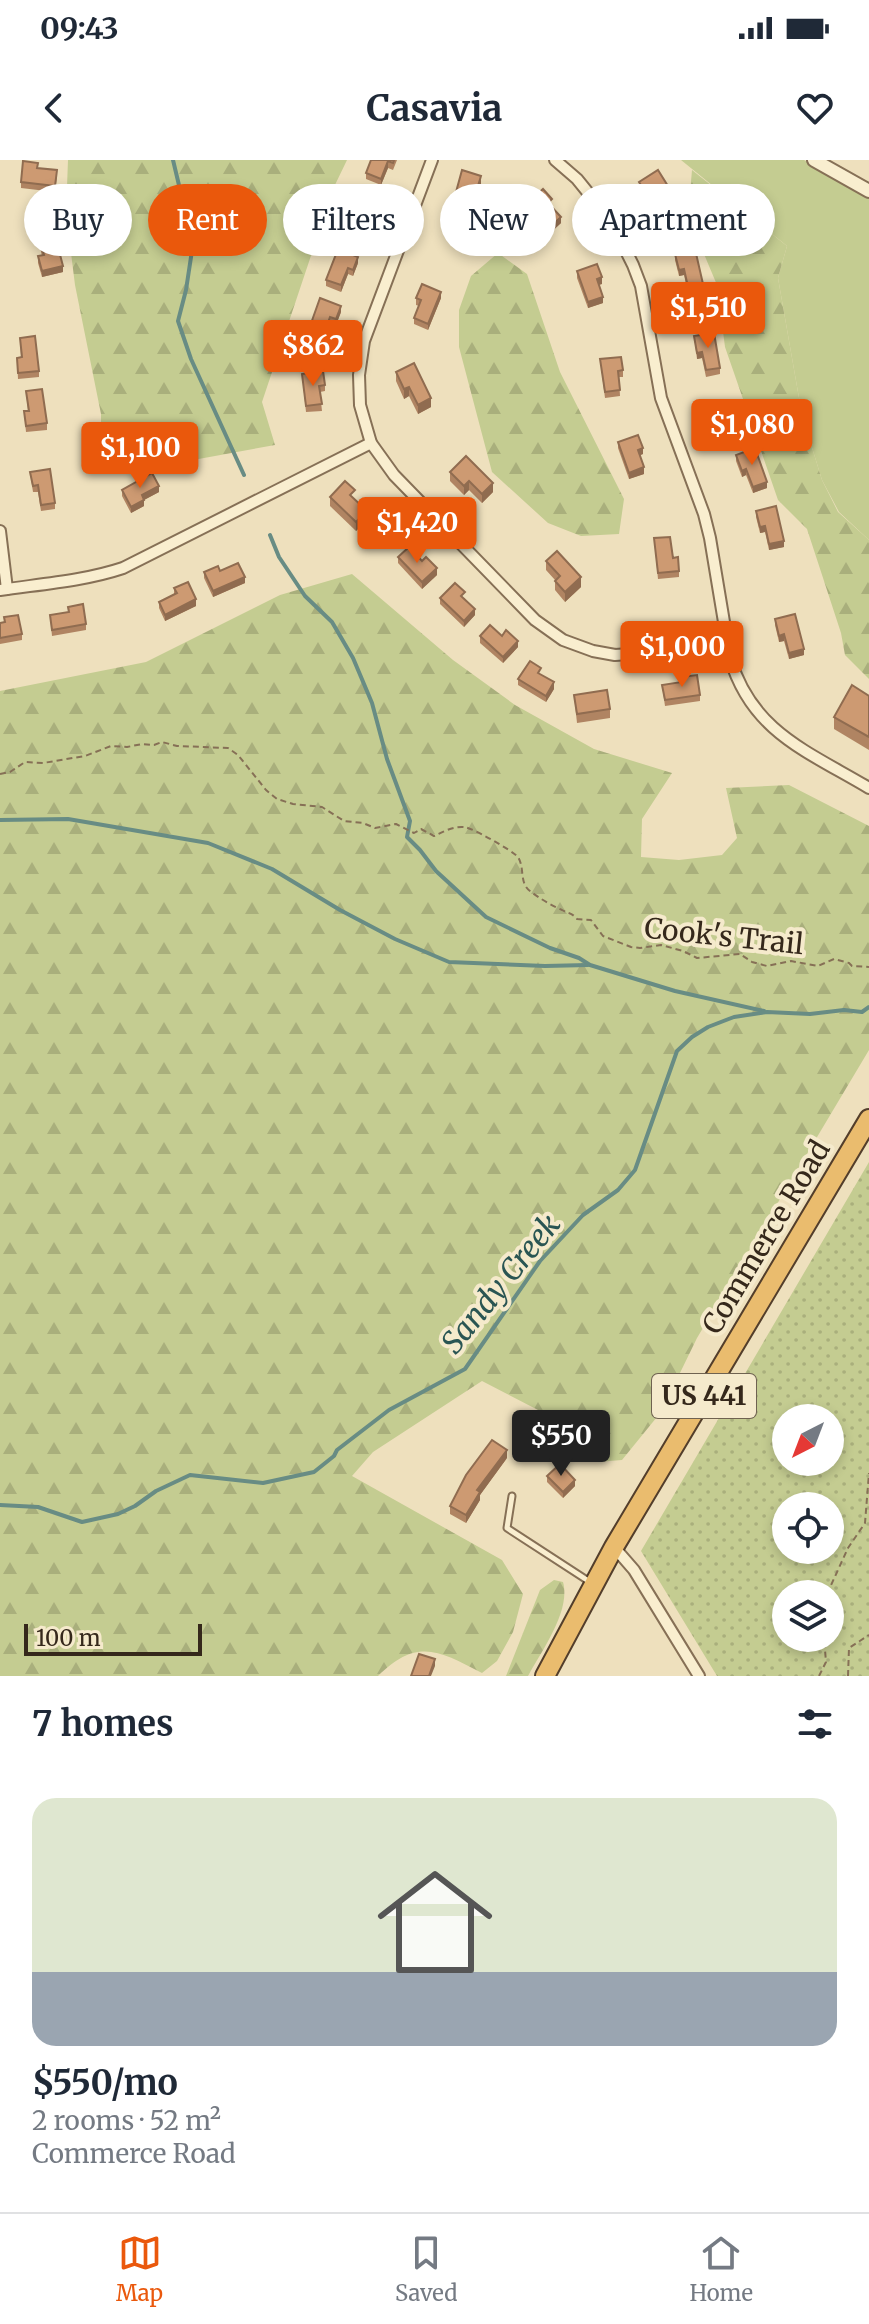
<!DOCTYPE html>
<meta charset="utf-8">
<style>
body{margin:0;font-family:Merriweather,serif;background:#f2f2f3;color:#1f2937;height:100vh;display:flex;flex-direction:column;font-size:30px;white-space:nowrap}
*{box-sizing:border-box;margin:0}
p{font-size:26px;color:#747a83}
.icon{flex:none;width:44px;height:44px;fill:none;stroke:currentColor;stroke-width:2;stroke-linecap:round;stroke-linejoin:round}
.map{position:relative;height:1516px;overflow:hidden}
.panel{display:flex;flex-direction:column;background:#fff;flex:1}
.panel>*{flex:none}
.guide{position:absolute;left:24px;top:24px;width:822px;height:72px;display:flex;gap:16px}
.needle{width:52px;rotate:222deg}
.controls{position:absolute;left:772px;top:1244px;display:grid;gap:16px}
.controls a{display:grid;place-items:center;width:72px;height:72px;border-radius:50%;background:#fff;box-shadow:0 4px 12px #0003;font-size:40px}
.scale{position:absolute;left:24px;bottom:20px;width:178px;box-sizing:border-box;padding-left:8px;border:4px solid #35281b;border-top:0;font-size:22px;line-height:28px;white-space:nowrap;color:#35281b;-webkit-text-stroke:6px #f5eacc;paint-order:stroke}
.price{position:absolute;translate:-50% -68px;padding:0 18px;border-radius:8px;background:#ea580c;color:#fff;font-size:26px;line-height:52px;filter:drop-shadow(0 2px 4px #0008)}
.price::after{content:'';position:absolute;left:50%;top:48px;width:24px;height:18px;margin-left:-12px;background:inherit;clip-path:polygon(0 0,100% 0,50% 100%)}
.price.selected{background:#222;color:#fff}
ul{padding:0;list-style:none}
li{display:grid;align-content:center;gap:16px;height:424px;padding:0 32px}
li+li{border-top:2px solid #e0e1e3}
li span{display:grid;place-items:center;height:248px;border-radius:24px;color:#555}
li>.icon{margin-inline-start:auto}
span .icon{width:144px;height:144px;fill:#fffc;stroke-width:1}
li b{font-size:34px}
h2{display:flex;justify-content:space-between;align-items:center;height:96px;padding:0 32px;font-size:34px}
.chip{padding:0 28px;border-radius:36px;background:#fff;box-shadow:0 4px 12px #0003;font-size:28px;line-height:72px}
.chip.selected{background:#ea580c;color:#fff}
.status{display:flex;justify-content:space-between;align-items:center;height:56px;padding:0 40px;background:#fff;direction:ltr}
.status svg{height:22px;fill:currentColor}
header{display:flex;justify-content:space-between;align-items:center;height:104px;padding:0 32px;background:#fff;font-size:36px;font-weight:700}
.dock{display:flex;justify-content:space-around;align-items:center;height:112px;border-top:2px solid #e0e1e3;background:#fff;font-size:22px;color:#747a83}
.dock a{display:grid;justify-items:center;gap:4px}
.dock .selected{color:#ea580c}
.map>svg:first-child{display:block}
.grass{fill:#c4cc91}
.forest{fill:url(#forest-firs)}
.park{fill:url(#park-dots);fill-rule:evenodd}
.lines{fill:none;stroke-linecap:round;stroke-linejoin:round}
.stream{stroke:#688c84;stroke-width:4}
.service-casing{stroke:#867056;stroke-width:9}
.minor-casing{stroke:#867056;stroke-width:14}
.tertiary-casing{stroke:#867056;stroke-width:16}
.trunk-casing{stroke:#533e2b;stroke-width:22}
.path{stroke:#867056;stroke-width:2;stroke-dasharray:6 4;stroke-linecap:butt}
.service{stroke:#f9eecf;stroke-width:5}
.minor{stroke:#f9eecf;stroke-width:10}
.tertiary{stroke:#f9eecf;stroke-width:12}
.trunk{stroke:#eabc6e;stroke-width:18}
.wall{fill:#b08462}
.shaded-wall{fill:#906c50}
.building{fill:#cd9a72;stroke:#906c50;stroke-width:2}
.labels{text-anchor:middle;stroke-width:8;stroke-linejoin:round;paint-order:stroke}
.shield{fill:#f5eacc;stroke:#6f6250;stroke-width:2}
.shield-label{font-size:26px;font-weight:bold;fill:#35281b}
.street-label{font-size:28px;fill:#35281b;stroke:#f5eacc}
.water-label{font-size:30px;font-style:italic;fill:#2a5553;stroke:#f5eacc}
</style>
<div class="status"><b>09:43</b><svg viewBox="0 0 49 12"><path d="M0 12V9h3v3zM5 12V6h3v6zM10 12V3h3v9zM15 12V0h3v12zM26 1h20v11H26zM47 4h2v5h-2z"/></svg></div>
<header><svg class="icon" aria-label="back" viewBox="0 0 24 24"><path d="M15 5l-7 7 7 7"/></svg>Casavia<svg class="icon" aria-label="heart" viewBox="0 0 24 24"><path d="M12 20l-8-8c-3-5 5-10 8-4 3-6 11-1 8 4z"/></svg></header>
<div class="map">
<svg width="869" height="1516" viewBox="0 0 869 1516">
<defs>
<pattern id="forest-firs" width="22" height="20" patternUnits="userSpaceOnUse" patternTransform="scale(2)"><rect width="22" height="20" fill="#c4cc91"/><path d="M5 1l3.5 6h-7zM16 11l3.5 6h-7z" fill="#a9af7c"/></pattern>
<pattern id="park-dots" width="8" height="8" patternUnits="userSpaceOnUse" patternTransform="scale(2)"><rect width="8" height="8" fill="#c4cc91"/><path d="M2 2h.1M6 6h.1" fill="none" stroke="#a9af7c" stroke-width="1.8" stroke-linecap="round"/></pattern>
</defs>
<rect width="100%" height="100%" fill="#eee0bd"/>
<polygon class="grass" points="681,0 804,0 869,38 869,380 839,352 822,320 802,255 778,118 787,86"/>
<g class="forest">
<polygon points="68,0 347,0 334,27 262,242 275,285 133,311 101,291 101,254 75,125 66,53"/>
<polygon points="692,10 787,86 778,118 802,255 822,320 838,352 869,380 869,519 845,495 841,473 807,369 778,340 725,187 717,125 688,56"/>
<polygon points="498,93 527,114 560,212 624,339 619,374 581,376 548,363 492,312 459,187 459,150 471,116"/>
<path d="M 352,414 L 453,500 L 515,545 L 594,589 L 672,613 L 642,659 L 641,697 L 679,700 L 722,695 L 737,678 L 726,628 L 789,625 L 869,666 L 869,890 L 697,1178 L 661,1252 L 622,1300 L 597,1302 L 569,1266 L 482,1221 L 373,1292 L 352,1316 L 502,1400 L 523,1434 L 513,1472 L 497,1501 L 482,1513 C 440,1491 417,1477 378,1516 L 0,1516 L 0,531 L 146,502 L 280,435 Z"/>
<path d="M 554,1420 L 563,1422 C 571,1451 542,1490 528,1516 L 506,1516 L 540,1430 Z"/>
</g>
<path class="park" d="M 869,1002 L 869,1516 L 717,1516 L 641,1391 ZM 786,1258 L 830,1258 L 830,1302 L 786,1302 ZM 786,1346 L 830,1346 L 830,1390 L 786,1390 ZM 786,1434 L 830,1434 L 830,1478 L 786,1478 Z"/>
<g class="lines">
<g class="stream">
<polyline points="173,0 193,84 186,130 178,161 191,199 244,315"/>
<polyline points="270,375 279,397 305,436 332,462 353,498 372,543 387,599 410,661 407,677 420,690 436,711 486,757 550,788 579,798 590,805 675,831 764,851"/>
<polyline points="0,660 68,659 208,683 272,709 340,750 395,779 449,802 545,806 588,805"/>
<polyline points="0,1345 38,1347 82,1362 118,1354 135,1346 156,1331 190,1315 263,1323 314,1312 334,1296 337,1290 389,1250 465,1209 540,1101 583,1055 618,1030 635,1010 677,891 692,877 708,867 734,857 767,852 810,854 844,850 862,852 869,847"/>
</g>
<defs>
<polyline id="service" points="512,1336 507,1368 590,1422"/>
<g id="minor">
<polyline points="432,0 364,181 359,215 360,245 371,283 394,315 535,460 563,480 593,491 615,495 659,492 727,480"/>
<path d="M 555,0 L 577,19 L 611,61 L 633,105 L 641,126 L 661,238 L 704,354 L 710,378 L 730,498 C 752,572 807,591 869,628"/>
<polyline points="0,371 7,429"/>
<path d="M 0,430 C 41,424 84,421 123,408 L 371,283"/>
<polyline points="614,1387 634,1410 699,1516"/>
</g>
<polyline id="tertiary" points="814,0 869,31"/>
<polyline id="trunk" points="545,1516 614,1387 869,959"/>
</defs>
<use href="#service" class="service-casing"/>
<use href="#minor" class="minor-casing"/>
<use href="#tertiary" class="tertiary-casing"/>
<use href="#trunk" class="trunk-casing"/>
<g class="path">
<path d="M 0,614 L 10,612 L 25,602 L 43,603 L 85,596 L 111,586 L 127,587 L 142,584 L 154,585 L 162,582 L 177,586 L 228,588 L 238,595 L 266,630 L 277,639 L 293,644 L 322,647 L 344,661 L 363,663 L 375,668 L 396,664 L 414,673 L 421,669 L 434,676 C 443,672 453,666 464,667 C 471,667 513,691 518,697 C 525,708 519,723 530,731 C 539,738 552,746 562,750 C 569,754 571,752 577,759 L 591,760 L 603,776 L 631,787 L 640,788 L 661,785 L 683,791 L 697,798 L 740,794 L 752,802 L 767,806 L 791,801 L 818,806 L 834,799 L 849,803 L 852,806 L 869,807"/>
<polyline points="827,1434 848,1388 865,1363 869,1313"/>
<polyline points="819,1516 826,1502 824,1478"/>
<polyline points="848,1516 849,1488 869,1475"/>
</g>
<use href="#service" class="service"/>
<use href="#minor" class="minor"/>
<use href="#tertiary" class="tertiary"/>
<use href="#trunk" class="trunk"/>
</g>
<g class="wall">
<polygon points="371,0 397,0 393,10 388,8 381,25 366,19 366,13"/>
<polygon points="37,8 57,16 55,32 21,28 21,22"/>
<polygon points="639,22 676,45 663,53 654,39 648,42 639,28"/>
<polygon points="481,25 471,58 453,53 453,43"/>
<polygon points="527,44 552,46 551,46 561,63 549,74 527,50"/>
<polygon points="368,48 363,61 357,59 351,77 336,71 336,65"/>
<polygon points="39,76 63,112 42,117 38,103 38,96 42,96 39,83"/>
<polygon points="675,94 703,130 688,133 684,115 679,116 675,100"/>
<polygon points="358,103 353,116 348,114 341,132 326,126 326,120"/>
<polygon points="577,111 602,124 599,125 603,143 588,148 577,118"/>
<polygon points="416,138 441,138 428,170 414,164 414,158 419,146 416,145"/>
<polygon points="341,152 336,165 330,163 324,181 309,175 309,169"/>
<polygon points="694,176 720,208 720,214 706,217 702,198 697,199"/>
<polygon points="20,178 39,211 39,217 18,219 17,198 21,198"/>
<polygon points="600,199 623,210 623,217 619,217 620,236 605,238"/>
<polygon points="396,212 431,247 418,254 409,236 404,239 396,221"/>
<polygon points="302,214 325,225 325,231 320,232 322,251 306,252"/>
<polygon points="26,231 47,263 47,270 26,272 24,251 28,251"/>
<polygon points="618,282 643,294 640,295 644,314 629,319 618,288"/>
<polygon points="736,295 767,328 753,333 746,315 742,317 736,301"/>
<polygon points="30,312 55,343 55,349 41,351 38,332 33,332"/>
<polygon points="450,312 493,332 482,343 469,330 464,335 450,321"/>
<polygon points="122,330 159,332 144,340 144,346 131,353 122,336"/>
<polygon points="330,337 355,340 367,360 356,371 330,346"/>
<polygon points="756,351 784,387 769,390 765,372 760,373 756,357"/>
<polygon points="654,378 673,398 679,411 679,417 658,419"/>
<polygon points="398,397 422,401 437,415 422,429 398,403"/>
<polygon points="546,401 581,427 565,442 555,430 555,420 546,410"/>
<polygon points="220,411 245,423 213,437 204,418 204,412"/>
<polygon points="174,428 196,446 165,461 159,448 159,442 174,434"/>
<polygon points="440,438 465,438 465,439 475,455 464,467 440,444"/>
<polygon points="68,447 86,464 86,470 52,476 50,455 68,452"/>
<polygon points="4,457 22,474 22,480 0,484 0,463 4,463"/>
<polygon points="775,459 804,495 789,499 784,481 779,482 775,465"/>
<polygon points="480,476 502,476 518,487 503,503 480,483"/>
<polygon points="541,514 554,529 546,542 518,525 518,519"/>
<polygon points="682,517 700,535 700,541 665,546 662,525 682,522"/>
<polygon points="574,535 610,549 610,558 577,563"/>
<polygon points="869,536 869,590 834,569 834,557"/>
<polygon points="507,1298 480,1335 480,1340 466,1363 450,1354 450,1346"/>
<polygon points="547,1316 575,1326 563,1338 547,1322"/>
</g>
<g class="shaded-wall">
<polygon points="388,1 388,8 381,25 381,19"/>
<polygon points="481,16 481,25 471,58 471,49"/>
<polygon points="654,32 654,39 648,42 648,36"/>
<polygon points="676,39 676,45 663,53 663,47"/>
<polygon points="368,42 368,48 363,61 363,55"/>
<polygon points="357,53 357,59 351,77 351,70"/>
<polygon points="561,57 561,63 549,74 549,68"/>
<polygon points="358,97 358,103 353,116 353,110"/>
<polygon points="63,106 63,112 42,117 42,111"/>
<polygon points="348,108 348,114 341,132 341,125"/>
<polygon points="684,109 684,115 679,116 679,110"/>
<polygon points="602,117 602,124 597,125 597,119"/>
<polygon points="703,124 703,130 688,133 688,127"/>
<polygon points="441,132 441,138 428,170 428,164"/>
<polygon points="603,137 603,143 588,148 588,142"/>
<polygon points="341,146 341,152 336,165 336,159"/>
<polygon points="330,157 330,163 324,181 324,174"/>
<polygon points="702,192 702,198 697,199 697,193"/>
<polygon points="409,227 409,236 404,239 404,229"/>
<polygon points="431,238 431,247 418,254 418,245"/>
<polygon points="643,288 643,294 638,296 638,290"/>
<polygon points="644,307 644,314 629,319 629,313"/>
<polygon points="746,309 746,315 742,317 742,311"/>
<polygon points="469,321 469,330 464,335 464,326"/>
<polygon points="767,322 767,328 753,333 753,327"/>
<polygon points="493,323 493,332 482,343 482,334"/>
<polygon points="159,326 159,332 144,340 144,346 131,353 131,347 142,335"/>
<polygon points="367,351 367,360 356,371 356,362"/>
<polygon points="765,366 765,372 760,373 760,367"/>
<polygon points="784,381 784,387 769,390 769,384"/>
<polygon points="437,408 437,415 422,429 422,422"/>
<polygon points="245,417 245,423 213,437 213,431"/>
<polygon points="581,417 581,427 565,442 565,432"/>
<polygon points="196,439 196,446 165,461 165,455"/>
<polygon points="475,449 475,455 464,467 464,461"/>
<polygon points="784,474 784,481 779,482 779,476"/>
<polygon points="518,481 518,487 503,503 503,497"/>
<polygon points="804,489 804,495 789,499 789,493"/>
<polygon points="554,522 554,529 546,542 546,536"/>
<polygon points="507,1290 507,1298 480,1335 480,1340 466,1363 466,1355 477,1330"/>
<polygon points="575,1320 575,1326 563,1338 563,1332"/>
<polygon points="435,1499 435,1506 431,1516 429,1516"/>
</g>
<g class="building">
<polygon points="371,0 394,0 393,3 388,1 381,19 366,13"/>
<polygon points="23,1 38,3 37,8 57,10 55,26 21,22"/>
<polygon points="462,10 481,16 471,49 453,43"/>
<polygon points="658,10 676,39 663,47 654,32 648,36 639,22"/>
<polygon points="543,29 552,39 548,43 561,57 549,68 527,44"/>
<polygon points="347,34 368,42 363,55 357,53 351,70 336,65"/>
<polygon points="54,72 63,106 42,111 38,96 44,95 39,76"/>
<polygon points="338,89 358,97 353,110 348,108 341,125 326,120"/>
<polygon points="695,89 703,124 688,127 684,109 679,110 675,94"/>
<polygon points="597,104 602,117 597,119 603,137 588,142 577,111"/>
<polygon points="422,124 441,132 428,164 414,158 421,140 416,138"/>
<polygon points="320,138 341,146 336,159 330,157 324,174 309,169"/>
<polygon points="714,173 720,208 706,210 702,192 697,193 694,176"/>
<polygon points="35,176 39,211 18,213 17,198 22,197 20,178"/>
<polygon points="621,197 623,210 618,211 620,230 605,232 600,199"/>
<polygon points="414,203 431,238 418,245 409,227 404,229 396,212"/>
<polygon points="323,211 325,225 319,226 322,244 306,246 302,214"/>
<polygon points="42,229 47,263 26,266 24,251 29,251 26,231"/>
<polygon points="638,275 643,288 638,290 644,307 629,313 618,282"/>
<polygon points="755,288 767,322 753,327 746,309 742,311 736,295"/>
<polygon points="466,296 493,323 482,334 469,321 464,326 450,312"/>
<polygon points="50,309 55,343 41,345 38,325 33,326 30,312"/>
<polygon points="152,313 159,326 142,335 144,340 131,347 122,330"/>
<polygon points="345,321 355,330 350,335 367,351 356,362 330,337"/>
<polygon points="776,346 784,381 769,384 765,366 760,367 756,351"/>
<polygon points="670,377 673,398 678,397 679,411 658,413 654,378"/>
<polygon points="409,387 422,401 426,397 437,408 422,422 398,397"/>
<polygon points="557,391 581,417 565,432 555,421 560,416 546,401"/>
<polygon points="238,403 245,417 213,431 204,412 218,406 220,411"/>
<polygon points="188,422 196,439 165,455 159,442 177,433 174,428"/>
<polygon points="455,423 465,432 461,436 475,449 464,461 440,438"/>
<polygon points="83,444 86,464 52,470 50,455 69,452 68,447"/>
<polygon points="795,454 804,489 789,493 784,474 779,476 775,459"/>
<polygon points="18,455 22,474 0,478 0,463 5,462 4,457"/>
<polygon points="490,465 502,476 506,470 518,481 503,497 480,476"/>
<polygon points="530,501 541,508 538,513 554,522 546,536 518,519"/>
<polygon points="697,515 700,535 665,540 662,525 682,522 682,517"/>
<polygon points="852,525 869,536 869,577 834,557"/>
<polygon points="607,530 610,549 577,554 574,535"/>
<polygon points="492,1280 507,1290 477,1330 480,1332 466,1355 450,1346 466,1315"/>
<polygon points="560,1304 575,1320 563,1332 547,1316"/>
<polygon points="419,1494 435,1499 429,1516 411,1516"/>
</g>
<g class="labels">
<rect class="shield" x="652" y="1214" width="104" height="44" rx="6"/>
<g class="shield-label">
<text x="704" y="1245">US 441</text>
</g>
<g class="street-label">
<text transform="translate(724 776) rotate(6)" y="10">Cook's Trail</text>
<text transform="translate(766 1077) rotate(-59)" y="10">Commerce Road</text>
</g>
<g class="water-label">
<text transform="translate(501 1124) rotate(-51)" y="10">Sandy Creek</text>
</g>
</g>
</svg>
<div class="controls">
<a><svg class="needle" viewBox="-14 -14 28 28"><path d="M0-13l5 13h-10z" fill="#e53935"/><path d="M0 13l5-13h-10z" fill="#747a83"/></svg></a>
<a><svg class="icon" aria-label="locate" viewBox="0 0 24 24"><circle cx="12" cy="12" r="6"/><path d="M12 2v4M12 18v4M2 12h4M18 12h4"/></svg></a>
<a><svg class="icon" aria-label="layers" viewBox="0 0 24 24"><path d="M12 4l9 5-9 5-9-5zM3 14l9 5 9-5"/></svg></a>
</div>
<div class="scale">100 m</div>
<b class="price" style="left:708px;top:190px">$1,510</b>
<b class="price" style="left:313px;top:228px">$862</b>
<b class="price" style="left:752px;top:307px">$1,080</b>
<b class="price" style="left:140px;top:330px">$1,100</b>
<b class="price" style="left:417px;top:405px">$1,420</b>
<b class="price" style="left:682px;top:529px">$1,000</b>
<b class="price selected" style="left:561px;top:1318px">$550</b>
<div class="guide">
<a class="chip">Buy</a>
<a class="chip selected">Rent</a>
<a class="chip">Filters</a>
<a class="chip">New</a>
<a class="chip">Apartment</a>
</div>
</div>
<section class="panel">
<h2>7 homes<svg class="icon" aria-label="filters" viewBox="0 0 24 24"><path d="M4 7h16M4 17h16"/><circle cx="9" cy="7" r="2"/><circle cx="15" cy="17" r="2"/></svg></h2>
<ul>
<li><span style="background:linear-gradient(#dfe7d0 70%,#9aa5b1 0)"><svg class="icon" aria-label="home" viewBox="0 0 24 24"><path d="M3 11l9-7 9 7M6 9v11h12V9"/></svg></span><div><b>$550/mo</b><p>2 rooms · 52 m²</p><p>Commerce Road</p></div></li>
</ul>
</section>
<nav class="dock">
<a class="selected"><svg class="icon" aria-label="map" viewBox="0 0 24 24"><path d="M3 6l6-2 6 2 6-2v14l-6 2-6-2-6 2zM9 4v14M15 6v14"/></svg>Map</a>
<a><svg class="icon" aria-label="saved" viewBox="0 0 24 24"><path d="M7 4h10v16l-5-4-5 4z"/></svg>Saved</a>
<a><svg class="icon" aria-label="home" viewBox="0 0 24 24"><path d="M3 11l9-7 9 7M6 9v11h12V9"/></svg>Home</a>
</nav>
